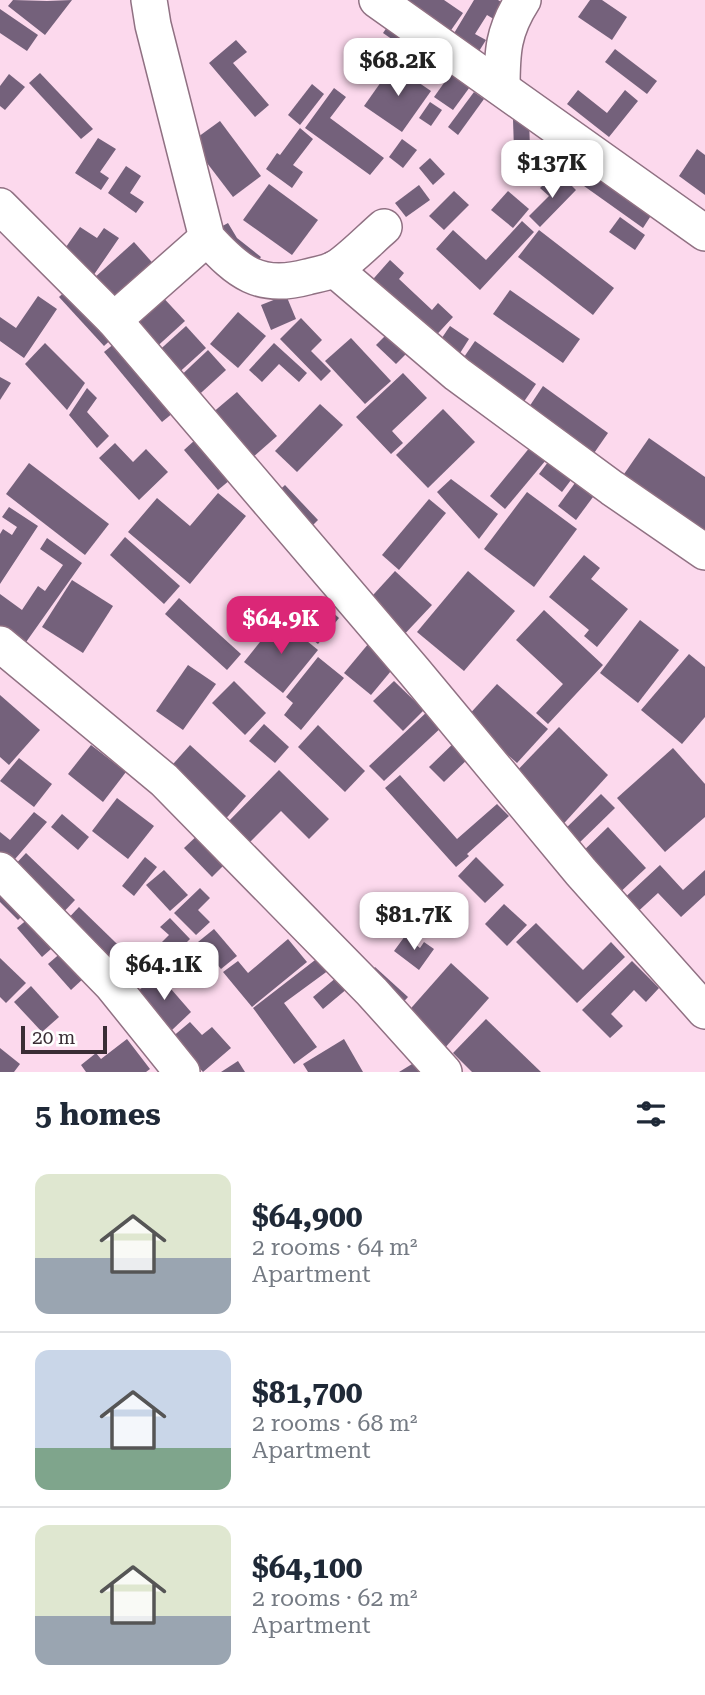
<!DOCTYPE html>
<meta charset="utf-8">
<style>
body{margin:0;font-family:"Roboto Serif",serif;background:#f6f6f7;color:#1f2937;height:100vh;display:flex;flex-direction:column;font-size:26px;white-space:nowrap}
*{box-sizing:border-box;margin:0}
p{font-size:23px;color:#747a83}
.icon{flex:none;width:38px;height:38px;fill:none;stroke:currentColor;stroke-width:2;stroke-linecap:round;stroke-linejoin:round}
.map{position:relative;height:1072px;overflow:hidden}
.details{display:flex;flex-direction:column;background:#fff;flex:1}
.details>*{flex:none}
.scale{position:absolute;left:21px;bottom:18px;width:86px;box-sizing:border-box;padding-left:7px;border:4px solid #3a2d35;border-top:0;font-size:19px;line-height:24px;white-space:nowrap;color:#3a2d35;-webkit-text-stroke:5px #fff;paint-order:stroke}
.price{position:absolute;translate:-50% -60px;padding:0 16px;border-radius:14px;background:#fff;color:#222;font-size:23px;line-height:46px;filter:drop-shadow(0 2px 4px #0008)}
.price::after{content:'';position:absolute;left:50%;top:42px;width:21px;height:16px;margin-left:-10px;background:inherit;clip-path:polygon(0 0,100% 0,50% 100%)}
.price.current{background:#db2777;color:#fff}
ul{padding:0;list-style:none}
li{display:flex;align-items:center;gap:21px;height:175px;padding:0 35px}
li+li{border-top:2px solid #e0e1e3}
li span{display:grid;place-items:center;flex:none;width:196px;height:140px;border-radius:14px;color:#555}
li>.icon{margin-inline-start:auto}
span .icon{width:84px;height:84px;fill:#fffc;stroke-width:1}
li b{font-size:30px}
h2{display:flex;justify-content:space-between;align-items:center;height:84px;padding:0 35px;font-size:30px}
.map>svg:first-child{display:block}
.building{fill:#74617b}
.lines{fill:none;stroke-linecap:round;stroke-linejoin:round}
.minor-casing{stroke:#907183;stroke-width:38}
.minor{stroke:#fff;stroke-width:35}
</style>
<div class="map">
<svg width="705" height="1072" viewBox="0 0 705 1072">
<rect width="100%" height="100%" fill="#fcd9ed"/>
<g class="building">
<polygon points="13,0 47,1 72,0 45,35 8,6"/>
<polygon points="394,0 444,0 463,13 447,36"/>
<polygon points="474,0 498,0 506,5 497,21 487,15 475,34 486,40 476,56 450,40"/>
<polygon points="590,0 602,0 627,17 612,40 578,17"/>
<polygon points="0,9 38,35 27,51 0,33"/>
<polygon points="392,20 431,46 422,60 383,33"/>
<polygon points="236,40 247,52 233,63 269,105 255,117 209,63"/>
<polygon points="615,49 657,81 647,94 605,62"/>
<polygon points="393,65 431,91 402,132 364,106"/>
<polygon points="456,66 475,80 453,110 434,97"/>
<polygon points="40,73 93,129 81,139 29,83"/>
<polygon points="9,74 25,87 5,110 0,106 0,86"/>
<polygon points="312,84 324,94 300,125 288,115"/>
<polygon points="334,88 346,97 330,118 384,158 370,175 305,128"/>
<polygon points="578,90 607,113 625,90 638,101 609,137 567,104"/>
<polygon points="474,92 484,99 458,135 448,127"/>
<polygon points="430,102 442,110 431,126 419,118"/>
<polygon points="529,119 530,148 514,149 513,120"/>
<polygon points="220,121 261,176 233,197 191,142"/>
<polygon points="300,128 313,139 293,165 303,172 292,188 266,169 277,153 280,155"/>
<polygon points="98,138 116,149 100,172 109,178 101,190 75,173"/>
<polygon points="402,139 417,150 403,168 389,157"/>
<polygon points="697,149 705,155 705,195 679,176"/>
<polygon points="430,158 445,174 433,185 419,168"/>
<polygon points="126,166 141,176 130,193 144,202 136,213 108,193"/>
<polygon points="594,172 652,214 643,228 584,186"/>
<polygon points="551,177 559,185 565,179 576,190 540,227 529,216 549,196 540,188"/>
<polygon points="269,184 318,220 292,255 243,220"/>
<polygon points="419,185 430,200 406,217 395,203"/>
<polygon points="454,191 469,205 444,230 429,216"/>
<polygon points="508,191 529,209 513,228 491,210"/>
<polygon points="620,217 645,235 635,250 609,232"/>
<polygon points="522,221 534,232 480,290 436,249 453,230 486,260"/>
<polygon points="228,223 237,238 261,257 253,268 217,229"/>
<polygon points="80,227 97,238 104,228 119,238 91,279 59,257"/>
<polygon points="539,230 614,288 593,315 518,257"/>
<polygon points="134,242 158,269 118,305 93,279"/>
<polygon points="390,260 404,273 399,279 432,310 438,303 453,317 430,342 367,286"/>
<polygon points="70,287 116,335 104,346 59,297"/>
<polygon points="510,290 580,339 563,363 493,314"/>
<polygon points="158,292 185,321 151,352 124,323"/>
<polygon points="286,295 296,319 271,330 261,305"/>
<polygon points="38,296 57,309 24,358 0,341 0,317 16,328"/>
<polygon points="238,312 266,336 238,368 210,344"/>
<polygon points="301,318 322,340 311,351 331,371 321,381 280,339"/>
<polygon points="186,326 206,348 174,377 154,355"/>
<polygon points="450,326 469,339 455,361 435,348"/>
<polygon points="389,332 409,351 396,364 376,345"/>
<polygon points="121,338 179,408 162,422 104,352"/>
<polygon points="351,338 391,381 365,404 325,361"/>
<polygon points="475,341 536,384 521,406 460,363"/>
<polygon points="45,343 85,383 67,410 25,364"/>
<polygon points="274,343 307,373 299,382 279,364 262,382 249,370"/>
<polygon points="208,350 226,370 191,402 173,383"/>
<polygon points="403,373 427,398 392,431 403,443 391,454 356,417"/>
<polygon points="0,377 11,383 0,400"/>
<polygon points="543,386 608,433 592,456 527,410"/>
<polygon points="87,388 97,398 87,412 109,436 97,448 69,415"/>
<polygon points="237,392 277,436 245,464 205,419"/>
<polygon points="320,404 343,425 297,472 275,451"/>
<polygon points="443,409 475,442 428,488 396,455"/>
<polygon points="649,438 705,477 705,535 622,477"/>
<polygon points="195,440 230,480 218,490 184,450"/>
<polygon points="535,441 551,454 505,509 490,496"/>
<polygon points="115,443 133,462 146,449 168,472 139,500 99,458"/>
<polygon points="554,454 577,472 562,492 539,474"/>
<polygon points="29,463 109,524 85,555 6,494"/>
<polygon points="451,479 498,514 479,539 437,492"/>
<polygon points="575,483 593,497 576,520 558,506"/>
<polygon points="285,485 318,520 305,533 272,497"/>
<polygon points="527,492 577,529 534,587 484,549"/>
<polygon points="218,493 246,516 190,584 128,532 157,498 190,526"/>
<polygon points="429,499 446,513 399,570 382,555"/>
<polygon points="9,507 38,526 0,584 0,534 3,529 12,535 17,527 2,517"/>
<polygon points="125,537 180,586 164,604 110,555"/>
<polygon points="47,538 82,563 24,645 0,628 0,594 22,610 38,586 45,591 63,565 40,549"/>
<polygon points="584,555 600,568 591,579 628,609 597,647 584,636 589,630 549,597"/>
<polygon points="395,571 432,605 399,640 363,606"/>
<polygon points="468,571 515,611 464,671 417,632"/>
<polygon points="72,580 113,606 83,653 42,627"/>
<polygon points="179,598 241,654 227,670 165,614"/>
<polygon points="544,610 603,665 548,724 536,713 563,684 516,640"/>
<polygon points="331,611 339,618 318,644 309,637"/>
<polygon points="279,618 318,650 283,693 244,662"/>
<polygon points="640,620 679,650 638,703 600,673"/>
<polygon points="369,643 396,665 371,695 344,673"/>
<polygon points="689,654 705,667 705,717 682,744 641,710"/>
<polygon points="318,657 344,678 301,730 284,715 293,703 286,697"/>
<polygon points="188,665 216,684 183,730 156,711"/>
<polygon points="234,681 266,713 245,735 212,703"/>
<polygon points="394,681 424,710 403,731 373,701"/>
<polygon points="497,684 548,729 517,763 466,718"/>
<polygon points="0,695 40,730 9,765 0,757"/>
<polygon points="429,710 444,725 384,781 369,766"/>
<polygon points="264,724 289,747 275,763 249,741"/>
<polygon points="318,725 365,771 345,792 298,747"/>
<polygon points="559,727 608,775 557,831 512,776"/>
<polygon points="458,739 472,755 444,782 429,767"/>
<polygon points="91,745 126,772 103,802 68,774"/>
<polygon points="190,745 246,796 222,823 166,772"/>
<polygon points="673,748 705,784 705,817 665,852 617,798"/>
<polygon points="19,758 52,784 34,807 0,781"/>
<polygon points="279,770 329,819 309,839 281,811 244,848 223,827"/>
<polygon points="400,775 457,839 497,804 509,816 467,854 469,856 456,867 385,788"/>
<polygon points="601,794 615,808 576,846 562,832"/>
<polygon points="117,798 154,826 128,859 92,831"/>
<polygon points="34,812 47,822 9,866 0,858 0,832 10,840"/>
<polygon points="62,814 89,837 78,850 51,827"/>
<polygon points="608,827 646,868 615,897 577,857"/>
<polygon points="201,832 229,860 212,877 184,848"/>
<polygon points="26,853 75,900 59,917 10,870"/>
<polygon points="145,857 157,867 134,896 122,886"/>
<polygon points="476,857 504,885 485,903 458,876"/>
<polygon points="660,865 683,890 705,870 705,895 681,917 658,893 632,917 619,903"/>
<polygon points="164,870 188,895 170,911 146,885"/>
<polygon points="0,875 32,906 18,920 0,902"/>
<polygon points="200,888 210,898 198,910 210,922 196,935 174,913"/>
<polygon points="504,904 527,925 507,946 485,924"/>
<polygon points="79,907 148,974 130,992 61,926"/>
<polygon points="35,913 60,941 42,957 17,928"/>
<polygon points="170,918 190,939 164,965 152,952 169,935 160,927"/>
<polygon points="536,923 583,970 611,942 625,957 577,1003 516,942"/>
<polygon points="214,929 237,956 221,969 198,942"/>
<polygon points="405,936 420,948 424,942 434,949 419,970 394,951"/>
<polygon points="288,939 307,962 252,1007 223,972 238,961 248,973"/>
<polygon points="192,946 205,960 175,987 162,973"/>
<polygon points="63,951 85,977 71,990 48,964"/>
<polygon points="319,957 329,970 284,1003 317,1047 294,1064 253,1008"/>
<polygon points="0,958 26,983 6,1003 0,997"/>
<polygon points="632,961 659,988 646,1002 634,990 611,1014 623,1026 610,1038 582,1010"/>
<polygon points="451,963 489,998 444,1049 405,1015"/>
<polygon points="375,967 408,997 397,1009 365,979"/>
<polygon points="158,974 191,1012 172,1030 137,992"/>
<polygon points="337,977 348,988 323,1009 313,997"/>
<polygon points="31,986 59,1017 42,1032 14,1002"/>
<polygon points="486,1019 541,1072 472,1072 453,1053"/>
<polygon points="190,1022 202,1035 212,1027 231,1048 203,1072 171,1038"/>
<polygon points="127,1039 150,1069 146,1072 86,1072 81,1065 96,1053 101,1059"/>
<polygon points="344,1039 363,1072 308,1072 303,1064"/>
<polygon points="0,1048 20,1064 14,1072 0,1072"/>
<polygon points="422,1058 432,1072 399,1072"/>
<polygon points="238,1061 245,1072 221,1072"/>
</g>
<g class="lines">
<defs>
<g id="minor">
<path d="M 149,0 L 153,25 L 207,238 C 238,272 259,290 307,277 C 315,275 325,273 333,270 C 347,263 371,238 384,227"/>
<polyline points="377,0 705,233"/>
<path d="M 502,88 C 502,52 503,31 523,0"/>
<polyline points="0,206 114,320 414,671 581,872 705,1011"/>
<polyline points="334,269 457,374 612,488 705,552"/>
<polyline points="114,320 207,238"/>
<polyline points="0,644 164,780 372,992 444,1072"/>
<polyline points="0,870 112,985 182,1072"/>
</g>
</defs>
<use href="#minor" class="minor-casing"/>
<use href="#minor" class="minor"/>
</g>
</svg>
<div class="scale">20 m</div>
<b class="price" style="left:398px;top:98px">$68.2K</b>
<b class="price" style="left:552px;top:200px">$137K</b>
<b class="price current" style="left:281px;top:656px">$64.9K</b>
<b class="price" style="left:414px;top:952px">$81.7K</b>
<b class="price" style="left:164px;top:1002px">$64.1K</b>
</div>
<section class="details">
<h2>5 homes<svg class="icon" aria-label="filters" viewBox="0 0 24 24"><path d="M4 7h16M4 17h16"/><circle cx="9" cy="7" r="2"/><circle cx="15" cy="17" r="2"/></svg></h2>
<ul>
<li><span style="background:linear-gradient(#dfe7d0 60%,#9aa5b1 0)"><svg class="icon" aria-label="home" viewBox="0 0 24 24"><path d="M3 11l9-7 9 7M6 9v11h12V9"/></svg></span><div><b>$64,900</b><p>2 rooms · 64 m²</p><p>Apartment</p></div></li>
<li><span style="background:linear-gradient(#c9d6e8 70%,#7fa58c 0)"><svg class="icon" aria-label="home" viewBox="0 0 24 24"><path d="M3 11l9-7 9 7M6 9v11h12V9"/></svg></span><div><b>$81,700</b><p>2 rooms · 68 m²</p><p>Apartment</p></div></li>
<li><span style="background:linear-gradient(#dfe7d0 65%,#9aa5b1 0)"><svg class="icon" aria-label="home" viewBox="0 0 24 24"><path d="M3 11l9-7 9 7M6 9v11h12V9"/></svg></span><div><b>$64,100</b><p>2 rooms · 62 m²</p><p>Apartment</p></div></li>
</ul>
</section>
